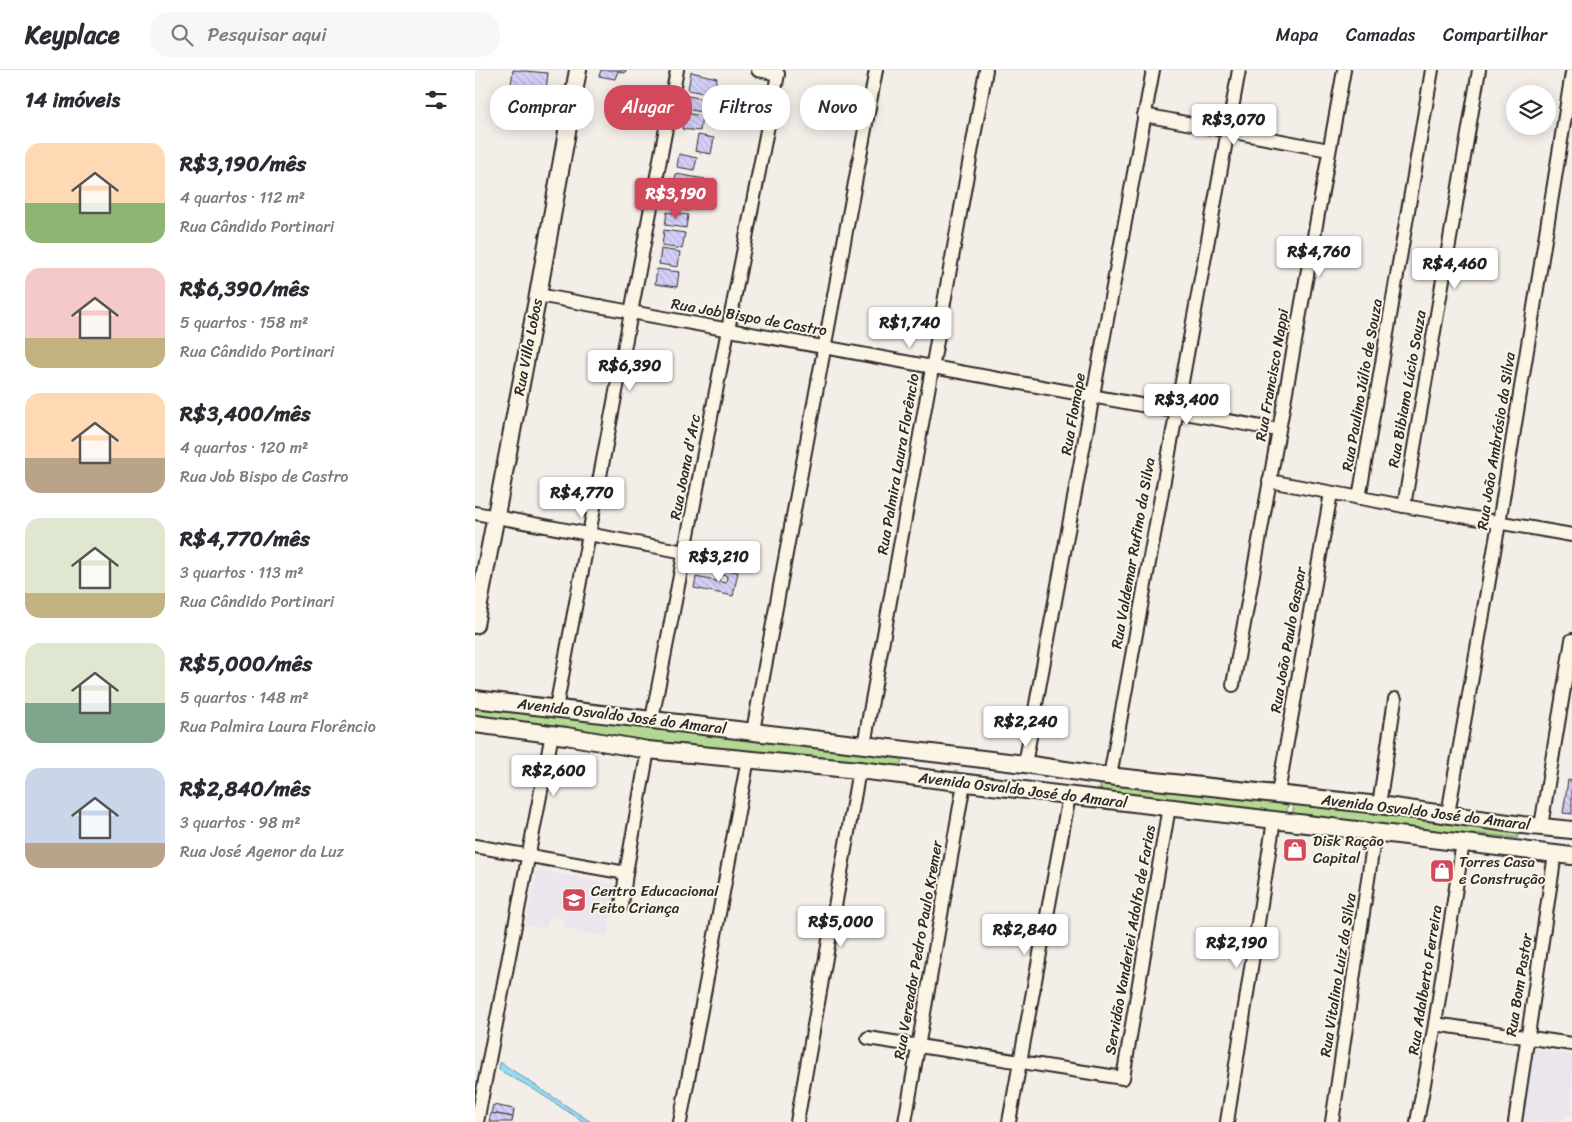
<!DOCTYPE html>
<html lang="pt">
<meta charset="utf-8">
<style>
body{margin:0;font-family:Sriracha,sans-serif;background:#f7f7f7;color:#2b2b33;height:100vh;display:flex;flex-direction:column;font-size:19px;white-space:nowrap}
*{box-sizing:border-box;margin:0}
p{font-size:16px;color:#7c7c81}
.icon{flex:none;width:28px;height:28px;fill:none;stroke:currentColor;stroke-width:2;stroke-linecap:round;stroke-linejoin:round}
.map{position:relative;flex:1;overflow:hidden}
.side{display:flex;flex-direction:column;background:#fff;width:475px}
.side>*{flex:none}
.guide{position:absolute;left:15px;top:15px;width:475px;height:45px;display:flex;gap:10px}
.tools{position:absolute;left:1031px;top:15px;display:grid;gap:10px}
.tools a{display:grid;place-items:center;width:50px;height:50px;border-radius:50%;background:#fff;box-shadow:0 2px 12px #0003;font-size:25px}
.price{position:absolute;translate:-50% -42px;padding:0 11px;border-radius:5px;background:#fff;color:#222;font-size:16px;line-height:32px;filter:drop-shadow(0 1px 2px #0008)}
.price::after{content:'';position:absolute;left:50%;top:30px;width:15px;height:11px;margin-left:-8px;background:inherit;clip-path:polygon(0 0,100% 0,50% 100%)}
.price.selected{background:#d1495b;color:#fff}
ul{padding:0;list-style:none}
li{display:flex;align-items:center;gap:15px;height:125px;padding:0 25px}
li span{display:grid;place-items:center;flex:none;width:140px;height:100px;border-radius:15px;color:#555}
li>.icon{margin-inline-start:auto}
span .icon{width:60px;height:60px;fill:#fffc;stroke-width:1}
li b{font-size:21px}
h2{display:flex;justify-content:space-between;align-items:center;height:60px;padding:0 25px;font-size:21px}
.chip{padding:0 18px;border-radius:20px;background:#fff;box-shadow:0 2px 12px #0003;font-size:18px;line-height:45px}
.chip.selected{background:#d1495b;color:#fff}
header{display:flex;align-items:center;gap:30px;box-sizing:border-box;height:70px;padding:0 25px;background:#fff;border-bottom:1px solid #e1e1e2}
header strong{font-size:24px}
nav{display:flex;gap:28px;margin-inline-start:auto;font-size:18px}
.search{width:350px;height:45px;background:#f7f7f7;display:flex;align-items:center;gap:12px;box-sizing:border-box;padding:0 18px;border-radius:20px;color:#7c7c81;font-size:19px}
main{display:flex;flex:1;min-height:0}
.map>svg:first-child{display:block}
.built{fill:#ebe5ee}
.grass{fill:#b4d892;stroke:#70825e}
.water{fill:#94dbf5;stroke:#6a95a4}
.building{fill:url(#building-back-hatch);stroke:#2b2b2b}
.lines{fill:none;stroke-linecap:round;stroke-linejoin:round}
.minor-casing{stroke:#2b2b2b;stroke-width:16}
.major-casing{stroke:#2b2b2b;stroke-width:20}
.minor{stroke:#fcf5e5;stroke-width:12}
.major{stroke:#fcf5e5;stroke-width:16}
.labels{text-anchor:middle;stroke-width:4;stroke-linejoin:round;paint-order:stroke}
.street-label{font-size:15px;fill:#2b2b2b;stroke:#fcf5e5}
.poi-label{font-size:15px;fill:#2b2b2b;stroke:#fcf5e5;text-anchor:start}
</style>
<header>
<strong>Keyplace</strong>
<div class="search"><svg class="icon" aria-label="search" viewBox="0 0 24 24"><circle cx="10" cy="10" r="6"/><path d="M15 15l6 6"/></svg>Pesquisar aqui</div>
<nav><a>Mapa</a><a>Camadas</a><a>Compartilhar</a></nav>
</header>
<main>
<section class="side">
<h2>14 imóveis<svg class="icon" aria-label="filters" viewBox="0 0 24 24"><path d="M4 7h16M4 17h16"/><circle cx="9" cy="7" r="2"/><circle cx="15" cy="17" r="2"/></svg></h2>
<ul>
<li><span style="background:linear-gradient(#ffd9b3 60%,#8fb573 0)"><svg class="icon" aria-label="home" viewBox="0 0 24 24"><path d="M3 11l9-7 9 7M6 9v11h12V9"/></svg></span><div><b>R$3,190/mês</b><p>4 quartos · 112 m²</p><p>Rua Cândido Portinari</p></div></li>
<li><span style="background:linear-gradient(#f6c9c9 70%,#c2b280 0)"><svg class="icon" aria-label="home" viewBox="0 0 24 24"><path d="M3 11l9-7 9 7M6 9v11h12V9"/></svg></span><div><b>R$6,390/mês</b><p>5 quartos · 158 m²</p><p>Rua Cândido Portinari</p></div></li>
<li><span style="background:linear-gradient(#ffd9b3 65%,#b9a48a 0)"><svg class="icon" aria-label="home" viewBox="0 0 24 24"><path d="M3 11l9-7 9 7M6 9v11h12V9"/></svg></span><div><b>R$3,400/mês</b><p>4 quartos · 120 m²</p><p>Rua Job Bispo de Castro</p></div></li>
<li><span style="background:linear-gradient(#dfe7d0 75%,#c2b280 0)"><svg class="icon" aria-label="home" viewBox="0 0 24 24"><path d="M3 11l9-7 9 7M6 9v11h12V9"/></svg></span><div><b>R$4,770/mês</b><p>3 quartos · 113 m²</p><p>Rua Cândido Portinari</p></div></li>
<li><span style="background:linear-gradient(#dfe7d0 60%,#7fa58c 0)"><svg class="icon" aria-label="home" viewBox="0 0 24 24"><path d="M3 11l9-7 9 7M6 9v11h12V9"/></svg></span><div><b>R$5,000/mês</b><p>5 quartos · 148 m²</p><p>Rua Palmira Laura Florêncio</p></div></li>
<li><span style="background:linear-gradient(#c9d6e8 75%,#b9a48a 0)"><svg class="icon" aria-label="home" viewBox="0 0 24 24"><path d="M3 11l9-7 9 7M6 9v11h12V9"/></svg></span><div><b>R$2,840/mês</b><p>3 quartos · 98 m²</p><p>Rua José Agenor da Luz</p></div></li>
</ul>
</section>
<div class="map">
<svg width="1097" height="1052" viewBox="0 0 1097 1052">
<defs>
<pattern id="building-back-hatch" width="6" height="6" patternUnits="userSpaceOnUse" patternTransform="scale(1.25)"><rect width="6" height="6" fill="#d5d0f9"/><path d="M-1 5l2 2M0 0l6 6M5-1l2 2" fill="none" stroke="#b7b3d6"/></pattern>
</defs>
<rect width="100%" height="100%" fill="#f4eee9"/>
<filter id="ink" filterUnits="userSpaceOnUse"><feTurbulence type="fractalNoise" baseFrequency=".02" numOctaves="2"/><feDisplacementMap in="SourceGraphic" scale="10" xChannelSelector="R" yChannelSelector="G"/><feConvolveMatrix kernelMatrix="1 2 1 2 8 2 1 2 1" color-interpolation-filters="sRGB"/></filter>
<g filter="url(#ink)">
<g class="built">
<polygon points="63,800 146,816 132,866 109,864 89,857 90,849 77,845 70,859 50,855"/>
<polygon points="1059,979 1097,985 1097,1043 1085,1052 1047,1052"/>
</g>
<g class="grass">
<polygon points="0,637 428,688 423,701 0,651"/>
<polygon points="626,711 813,732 811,746 624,725"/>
<polygon points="819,734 1042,761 1044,764 1042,768 1006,764 966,765 817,746"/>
</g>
<polygon class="water" points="25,992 116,1052 109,1052 55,1017 24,1000"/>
<g class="building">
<polygon points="38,0 73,3 71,20 36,15"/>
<polygon points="126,0 151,0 150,3 143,1 140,9 124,6"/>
<polygon points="216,2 242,8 238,25 213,20"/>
<polygon points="213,26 230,29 227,42 210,39"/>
<polygon points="259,31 284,35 280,53 256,49"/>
<polygon points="210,43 227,46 225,61 207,59"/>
<polygon points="223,65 239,68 236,84 220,81"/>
<polygon points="204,84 222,88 219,100 202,97"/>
<polygon points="201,104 230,109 227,126 198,121"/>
<polygon points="195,123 215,126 213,141 192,137"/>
<polygon points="192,142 213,145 211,158 190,155"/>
<polygon points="189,160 210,163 207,179 187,176"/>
<polygon points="186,179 205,182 203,197 184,194"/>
<polygon points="182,199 204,202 202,217 180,214"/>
<polygon points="238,497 263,502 258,526 219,518 221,507 251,513 252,506 237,503"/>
<polygon points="1093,710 1097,711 1097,744 1088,743"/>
<polygon points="18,1035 39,1039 38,1047 16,1043"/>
<polygon points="16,1043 38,1047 37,1052 14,1052"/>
</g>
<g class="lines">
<defs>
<g id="minor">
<polyline points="669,45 854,80"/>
<polyline points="63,225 803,360"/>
<polyline points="794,411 929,436 1097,465"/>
<polyline points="884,428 957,0"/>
<polyline points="929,436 1004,0"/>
<polyline points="0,443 210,482"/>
<polyline points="758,615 869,0"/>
<polyline points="81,638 202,0"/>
<polyline points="177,649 303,4 283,0"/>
<polyline points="278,661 401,0"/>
<polyline points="389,675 511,0"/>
<polyline points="550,694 678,0"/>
<polyline points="635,706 764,0"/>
<polyline points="803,723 856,423"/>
<polyline points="904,735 920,629"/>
<polyline points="973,744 1024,453 1097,3"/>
<polyline points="1066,756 1097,570"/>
<polyline points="0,776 151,803"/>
<polyline points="147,835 151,803 173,680"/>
<polyline points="960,954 1097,974"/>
<polyline points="393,968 648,1008 694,737"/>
<polyline points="2,1052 77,664"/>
<polyline points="205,1052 273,689"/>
<polyline points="322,1052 384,700"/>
<polyline points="430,1052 489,713"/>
<polyline points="534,1052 594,726"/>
<polyline points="752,1052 799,750"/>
<polyline points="857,1052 900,762"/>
<polyline points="942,1052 960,954 988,772"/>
<polyline points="1040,1052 1080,784"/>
</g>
<g id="major">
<polyline points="0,555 63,225 103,0"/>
<polyline points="0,629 550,694 624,705 904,735 1047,755 1097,760"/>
<polyline points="0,654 91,666 173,680 384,700 1097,786"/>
</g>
</defs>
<use href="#minor" class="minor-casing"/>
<use href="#major" class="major-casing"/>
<use href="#minor" class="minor"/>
<use href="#major" class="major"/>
</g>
</g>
<defs>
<symbol id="shop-square" viewBox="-11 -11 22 22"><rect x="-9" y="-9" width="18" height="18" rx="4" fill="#d1495b" stroke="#fcf5e5"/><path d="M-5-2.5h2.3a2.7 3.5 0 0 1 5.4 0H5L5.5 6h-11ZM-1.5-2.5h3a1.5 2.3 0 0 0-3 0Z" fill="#fff"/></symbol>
<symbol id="school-square" viewBox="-11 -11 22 22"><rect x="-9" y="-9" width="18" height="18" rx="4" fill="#d1495b" stroke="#fcf5e5"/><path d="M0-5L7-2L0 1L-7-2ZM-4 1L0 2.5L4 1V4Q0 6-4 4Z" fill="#fff"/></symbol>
</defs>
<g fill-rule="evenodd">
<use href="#shop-square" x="806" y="766" width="28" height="28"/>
<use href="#shop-square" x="953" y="787" width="28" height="28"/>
<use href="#school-square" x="85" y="816" width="28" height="28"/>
</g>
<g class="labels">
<g class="street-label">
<text transform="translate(274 247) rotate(10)" y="5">Rua Job Bispo de Castro</text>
<text transform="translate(53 277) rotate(-79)" y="5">Rua Villa Lobos</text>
<text transform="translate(797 305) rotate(-80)" y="5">Rua Francisco Nappi</text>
<text transform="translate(887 315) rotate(-80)" y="5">Rua Paulino Júlio de Souza</text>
<text transform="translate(932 319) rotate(-80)" y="5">Rua Bibiano Lúcio Souza</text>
<text transform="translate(598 344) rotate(-80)" y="5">Rua Flomape</text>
<text transform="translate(1021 371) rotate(-81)" y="5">Rua João Ambrósio da Silva</text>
<text transform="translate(423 394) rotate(-80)" y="5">Rua Palmira Laura Florêncio</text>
<text transform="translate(210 397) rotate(-79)" y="5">Rua Joana d'Arc</text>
<text transform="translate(658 483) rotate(-80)" y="5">Rua Valdemar Rufino da Silva</text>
<text transform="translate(813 570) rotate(-80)" y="5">Rua João Paulo Gaspar</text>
<text transform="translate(147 646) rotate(7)" y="5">Avenida Osvaldo José do Amaral</text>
<text transform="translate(548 720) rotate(7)" y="5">Avenida Osvaldo José do Amaral</text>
<text transform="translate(951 742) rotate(7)" y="5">Avenida Osvaldo José do Amaral</text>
<text transform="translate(655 870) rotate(-80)" y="5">Servidão Vanderiei Adolfo de Farias</text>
<text transform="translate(443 880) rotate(-80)" y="5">Rua Vereador Pedro Paulo Kremer</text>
<text transform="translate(863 905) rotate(-81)" y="5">Rua Vitalino Luiz da Silva</text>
<text transform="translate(950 910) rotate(-81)" y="5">Rua Adalberto Ferreira</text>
<text transform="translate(1044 915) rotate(-81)" y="5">Rua Bom Pastor</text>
</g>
<g class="poi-label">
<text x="838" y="776">Disk Ração<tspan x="838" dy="17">Capital</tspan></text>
<text x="984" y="797">Torres Casa<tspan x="984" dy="17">e Construção</tspan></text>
<text x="116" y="826">Centro Educacional<tspan x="116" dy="17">Feito Criança</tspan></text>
</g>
</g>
</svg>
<div class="tools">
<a><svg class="icon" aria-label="layers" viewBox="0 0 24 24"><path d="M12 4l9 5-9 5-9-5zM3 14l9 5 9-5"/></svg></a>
</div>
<b class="price" style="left:759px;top:76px">R$3,070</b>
<b class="price selected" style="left:201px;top:150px">R$3,190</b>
<b class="price" style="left:844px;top:208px">R$4,760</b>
<b class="price" style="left:980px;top:220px">R$4,460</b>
<b class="price" style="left:435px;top:279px">R$1,740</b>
<b class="price" style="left:155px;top:322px">R$6,390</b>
<b class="price" style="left:712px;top:356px">R$3,400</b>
<b class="price" style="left:107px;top:449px">R$4,770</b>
<b class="price" style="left:244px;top:513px">R$3,210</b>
<b class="price" style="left:551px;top:678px">R$2,240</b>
<b class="price" style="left:79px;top:727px">R$2,600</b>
<b class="price" style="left:366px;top:878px">R$5,000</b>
<b class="price" style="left:550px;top:886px">R$2,840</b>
<b class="price" style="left:762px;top:899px">R$2,190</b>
<div class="guide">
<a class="chip">Comprar</a>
<a class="chip selected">Alugar</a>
<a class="chip">Filtros</a>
<a class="chip">Novo</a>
</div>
</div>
</main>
